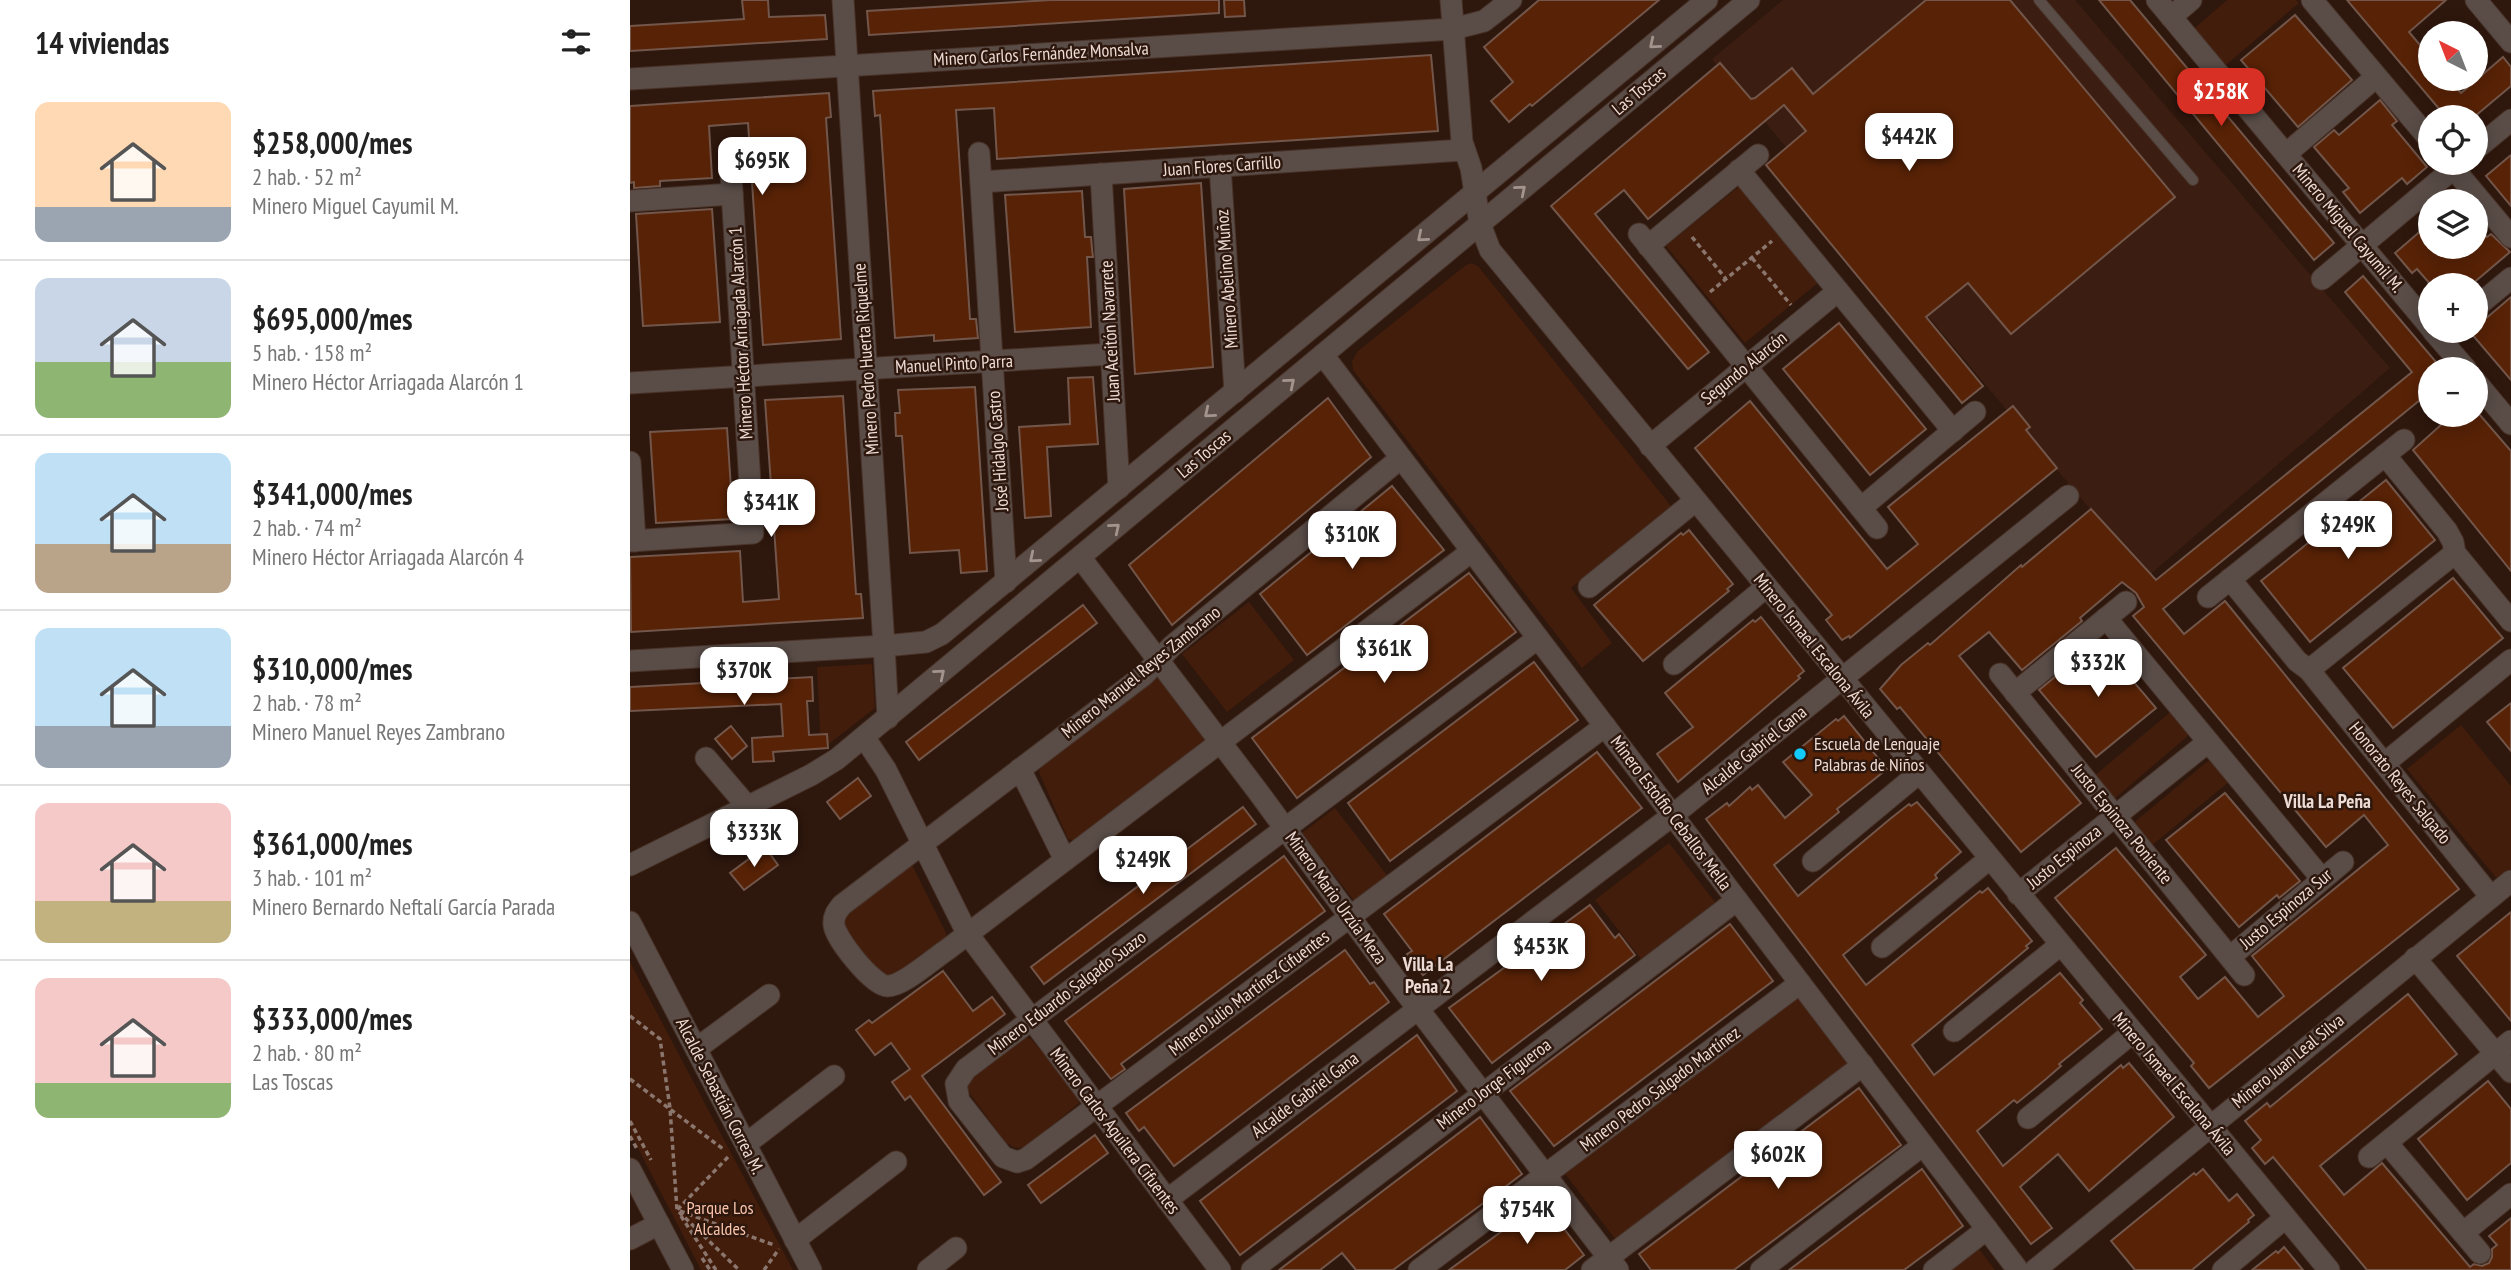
<!DOCTYPE html>
<html lang="es">
<meta charset="utf-8">
<style>
body{margin:0;font-family:"PT Sans Narrow",sans-serif;background:#f2f2f2;color:#222;height:100vh;display:flex;flex-direction:column;font-size:26px;white-space:nowrap}
*{box-sizing:border-box;margin:0}
p{font-size:23px;color:#767676}
.icon{flex:none;width:38px;height:38px;fill:none;stroke:currentColor;stroke-width:2;stroke-linecap:round;stroke-linejoin:round}
.map{position:relative;flex:1;overflow:hidden}
.panel{display:flex;flex-direction:column;background:#fff;width:630px}
.panel>*{flex:none}
.needle{width:46px;rotate:318deg}
.buttons{position:absolute;left:1788px;top:21px;display:grid;gap:14px}
.buttons a{display:grid;place-items:center;width:70px;height:70px;border-radius:50%;background:#fff;box-shadow:0 4px 18px #0003;font-size:35px}
.price{position:absolute;translate:-50% -60px;padding:0 16px;border-radius:14px;background:#fff;color:#222;font-size:23px;line-height:46px;filter:drop-shadow(0 2px 4px #0008)}
.price::after{content:'';position:absolute;left:50%;top:42px;width:21px;height:16px;margin-left:-10px;background:inherit;clip-path:polygon(0 0,100% 0,50% 100%)}
.price.current{background:#d93025;color:#fff}
ul{padding:0;list-style:none}
li{display:flex;align-items:center;gap:21px;height:175px;padding:0 35px}
li+li{border-top:2px solid #e0e0e0}
li span{display:grid;place-items:center;flex:none;width:196px;height:140px;border-radius:14px;color:#555}
li>.icon{margin-inline-start:auto}
span .icon{width:84px;height:84px;fill:#fffc;stroke-width:1}
li b{font-size:30px}
h2{display:flex;justify-content:space-between;align-items:center;height:84px;padding:0 35px;font-size:30px}
main{display:flex;flex:1;min-height:0}
.map>svg:first-child{display:block}
.built{fill:#3b1e11}
.green{fill:#421d0b}
.building{fill:#582206;stroke:#72564a;stroke-width:2}
.lines{fill:none;stroke-linecap:round;stroke-linejoin:round}
.service-casing{stroke:#493329;stroke-width:12}
.minor-casing{stroke:#493329;stroke-width:23}
.tertiary-casing{stroke:#493329;stroke-width:23}
.path{stroke:#8b766e;stroke-width:3.5;stroke-dasharray:5 3.5;stroke-linecap:butt}
.service{stroke:#5a4d48;stroke-width:10}
.minor{stroke:#5a4d48;stroke-width:21}
.tertiary{stroke:#5a4d48;stroke-width:21}
.oneway{stroke:#a4948e}
.poi-dot{fill:#12cafb;stroke:#2e170d;stroke-width:2.5}
.labels{text-anchor:middle;stroke-width:5;stroke-linejoin:round;paint-order:stroke}
.street-label{font-size:18px;fill:#eddcd5;stroke:#2e170d}
.poi-label{font-size:18px;fill:#eddcd5;stroke:#2e170d;text-anchor:start}
.park-label{font-size:18px;fill:#fac4ac;stroke:#2e170d}
.neighbourhood-label{font-size:19px;font-weight:bold;fill:#eddcd5;stroke:#2e170d}
</style>
<main>
<section class="panel">
<h2>14 viviendas<svg class="icon" aria-label="filters" viewBox="0 0 24 24"><path d="M4 7h16M4 17h16"/><circle cx="9" cy="7" r="2"/><circle cx="15" cy="17" r="2"/></svg></h2>
<ul>
<li><span style="background:linear-gradient(#ffd9b3 75%,#9aa5b1 0)"><svg class="icon" aria-label="home" viewBox="0 0 24 24"><path d="M3 11l9-7 9 7M6 9v11h12V9"/></svg></span><div><b>$258,000/mes</b><p>2 hab. · 52 m²</p><p>Minero Miguel Cayumil M.</p></div></li>
<li><span style="background:linear-gradient(#c9d6e8 60%,#8fb573 0)"><svg class="icon" aria-label="home" viewBox="0 0 24 24"><path d="M3 11l9-7 9 7M6 9v11h12V9"/></svg></span><div><b>$695,000/mes</b><p>5 hab. · 158 m²</p><p>Minero Héctor Arriagada Alarcón 1</p></div></li>
<li><span style="background:linear-gradient(#bfe0f5 65%,#b9a48a 0)"><svg class="icon" aria-label="home" viewBox="0 0 24 24"><path d="M3 11l9-7 9 7M6 9v11h12V9"/></svg></span><div><b>$341,000/mes</b><p>2 hab. · 74 m²</p><p>Minero Héctor Arriagada Alarcón 4</p></div></li>
<li><span style="background:linear-gradient(#bfe0f5 70%,#9aa5b1 0)"><svg class="icon" aria-label="home" viewBox="0 0 24 24"><path d="M3 11l9-7 9 7M6 9v11h12V9"/></svg></span><div><b>$310,000/mes</b><p>2 hab. · 78 m²</p><p>Minero Manuel Reyes Zambrano</p></div></li>
<li><span style="background:linear-gradient(#f6c9c9 70%,#c2b280 0)"><svg class="icon" aria-label="home" viewBox="0 0 24 24"><path d="M3 11l9-7 9 7M6 9v11h12V9"/></svg></span><div><b>$361,000/mes</b><p>3 hab. · 101 m²</p><p>Minero Bernardo Neftalí García Parada</p></div></li>
<li><span style="background:linear-gradient(#f6c9c9 75%,#8fb573 0)"><svg class="icon" aria-label="home" viewBox="0 0 24 24"><path d="M3 11l9-7 9 7M6 9v11h12V9"/></svg></span><div><b>$333,000/mes</b><p>2 hab. · 80 m²</p><p>Las Toscas</p></div></li>
</ul>
</section>
<div class="map">
<svg width="1881" height="1270" viewBox="0 0 1881 1270">
<rect width="100%" height="100%" fill="#2e170d"/>
<polygon class="built" points="1153,0 1445,0 1760,368 1517,577 1082,59"/>
<g class="green">
<polygon points="1597,0 1666,0 1669,3 1590,70 1559,33"/>
<polygon points="1111,185 1190,281 1115,343 1036,246"/>
<polygon points="842,263 848,266 1041,506 941,588 982,643 952,668 723,370 722,361 728,351 836,265"/>
<polygon points="619,602 664,660 597,712 552,654"/>
<polygon points="242,664 245,708 191,750 187,667"/>
<polygon points="526,679 535,679 577,739 573,748 447,841 438,839 409,772 412,764"/>
<polygon points="1544,709 1560,734 1484,799 1462,778"/>
<polygon points="1831,725 1881,786 1881,869 1868,880 1777,769"/>
<polygon points="1578,761 1586,762 1601,780 1520,847 1503,826 1506,821"/>
<polygon points="705,808 759,878 726,903 672,833"/>
<polygon points="1039,843 1085,902 1011,959 965,900"/>
<polygon points="281,863 316,933 316,942 258,982 214,933 212,914"/>
<polygon points="0,962 163,1270 71,1270 0,1133"/>
<polygon points="1165,994 1218,1064 986,1240 932,1170"/>
<polygon points="393,1037 401,1039 447,1093 449,1103 396,1147 386,1148 376,1143 335,1087 336,1079"/>
<polygon points="1345,1244 1365,1270 1312,1270"/>
</g>
<g class="building">
<polygon points="112,0 138,0 139,17 195,15 197,39 0,51 0,26 114,19"/>
<polygon points="421,0 589,0 589,13 239,35 237,11"/>
<polygon points="594,0 614,0 615,16 595,17"/>
<polygon points="909,0 1029,0 902,106 900,104 879,122 861,101 883,82 854,47"/>
<polygon points="1296,0 1380,0 1545,197 1381,334 1338,283 1296,317 1353,386 1332,403 1136,165 1176,131 1154,105 1018,219 994,190 965,214 1079,352 1058,369 921,206 1090,63 1121,99 1125,98 1162,68 1183,94"/>
<polygon points="1469,0 1500,0 1704,243 1684,260"/>
<polygon points="1717,0 1816,0 1779,32 1801,58 1801,79 1819,79 1831,93 1873,57 1881,67 1881,86 1844,117 1816,117"/>
<polygon points="1665,15 1722,80 1668,127 1611,60"/>
<polygon points="801,55 808,131 367,159 364,108 326,110 340,319 346,319 348,338 304,341 304,335 265,338 250,115 245,116 243,91"/>
<polygon points="199,93 201,117 196,118 211,339 133,345 118,123 79,126 82,178 30,181 30,186 4,188 4,182 0,183 0,106"/>
<polygon points="1750,100 1767,121 1762,125 1797,167 1777,184 1772,178 1730,213 1713,192 1719,188 1684,147 1704,130 1709,135"/>
<polygon points="1881,155 1881,206 1856,176"/>
<polygon points="571,183 583,367 505,374 494,189"/>
<polygon points="452,191 455,237 461,237 462,249 463,257 457,257 461,327 385,332 375,195"/>
<polygon points="82,209 90,322 13,326 6,214"/>
<polygon points="1801,222 1801,247 1846,247 1846,224 1857,237 1861,234 1880,252 1841,285 1801,285 1787,269 1782,273 1765,253"/>
<polygon points="1733,276 1812,369 1801,369 1801,391 1533,609 1554,634 1595,601 1829,889 1579,1088 1561,1066 1564,1063 1425,898 1486,848 1576,955 1550,977 1568,999 1595,977 1628,1017 1654,996 1622,956 1758,845 1734,815 1696,847 1503,616 1514,607 1506,593 1492,582 1450,618 1452,621 1392,670 1359,632 1329,656 1451,803 1391,852 1270,707 1267,709 1250,689 1271,665 1298,643 1300,645 1391,565 1392,567 1461,509 1526,580 1782,372 1715,292"/>
<polygon points="1881,297 1881,380 1840,332 1846,331 1846,327"/>
<polygon points="1209,323 1296,429 1240,475 1153,369"/>
<polygon points="463,377 468,444 417,447 421,516 395,518 389,427 440,424 438,378"/>
<polygon points="345,387 357,571 331,573 329,550 280,553 272,436 266,436 265,413 270,413 268,390"/>
<polygon points="213,396 226,594 231,594 233,618 1,632 0,557 110,551 113,602 149,599 135,400"/>
<polygon points="698,398 741,457 542,625 499,565"/>
<polygon points="1120,401 1257,569 1288,544 1258,507 1383,406 1400,427 1396,430 1427,468 1220,638 1219,636 1212,640 1196,620 1202,615 1065,448"/>
<polygon points="1822,415 1850,415 1881,451 1881,571 1783,450"/>
<polygon points="97,428 103,519 26,523 20,432"/>
<polygon points="1756,480 1805,540 1680,642 1631,581"/>
<polygon points="762,486 814,550 677,655 630,594"/>
<polygon points="1059,530 1103,584 1097,589 1099,591 1013,661 964,605 1051,533 1053,535"/>
<polygon points="839,573 886,632 667,798 622,738"/>
<polygon points="1823,578 1873,638 1763,728 1713,668"/>
<polygon points="453,605 467,623 289,760 276,742"/>
<polygon points="1131,617 1174,671 1168,676 1170,678 1048,782 1027,754 1063,727 1035,693 1123,620 1125,622"/>
<polygon points="1469,641 1526,708 1466,757 1409,690"/>
<polygon points="904,662 948,720 760,861 718,803"/>
<polygon points="182,677 183,701 177,701 179,735 197,734 198,748 143,752 144,761 123,762 122,738 153,736 151,704 0,711 0,687"/>
<polygon points="1881,703 1881,751 1857,722"/>
<polygon points="1214,716 1257,769 1207,809 1209,812 1144,865 1168,896 1260,819 1279,804 1281,806 1287,802 1331,852 1310,870 1305,875 1307,878 1213,955 1236,985 1350,891 1352,893 1358,888 1402,941 1396,946 1398,948 1282,1045 1304,1075 1430,973 1453,1000 1450,1003 1472,1029 1429,1064 1431,1066 1416,1079 1387,1103 1384,1100 1347,1131 1373,1166 1491,1065 1493,1068 1499,1063 1544,1117 1459,1191 1428,1154 1390,1187 1422,1228 1401,1244 1076,819 1097,803 1099,806 1120,787 1122,790 1128,785 1155,818 1182,795 1153,762 1206,719 1208,721"/>
<polygon points="101,726 117,746 102,759 85,739"/>
<polygon points="967,752 1012,808 793,975 777,954 782,951 754,914"/>
<polygon points="228,778 241,796 210,819 197,802"/>
<polygon points="1595,793 1670,881 1649,898 1647,895 1609,927 1536,840"/>
<polygon points="613,807 626,824 414,984 401,967"/>
<polygon points="135,847 148,865 114,890 100,873"/>
<polygon points="654,856 695,911 491,1064 495,1069 481,1079 435,1021"/>
<polygon points="960,905 985,938 989,934 1005,955 862,1063 819,1008"/>
<polygon points="1881,912 1881,1021 1827,956"/>
<polygon points="1100,924 1143,981 924,1146 880,1091"/>
<polygon points="715,950 740,984 744,982 759,1002 544,1166 514,1127 509,1131 496,1113"/>
<polygon points="313,971 343,1011 362,997 375,1014 292,1076 371,1182 354,1195 280,1096 275,1100 262,1082 280,1069 261,1043 245,1055 226,1030 239,1020 242,1023"/>
<polygon points="1778,994 1827,1054 1690,1166 1714,1195 1752,1163 1840,1267 1844,1264 1852,1266 1859,1263 1862,1257 1862,1249 1867,1245 1859,1236 1881,1218 1881,1270 1737,1270 1643,1157 1635,1164 1622,1148 1631,1140 1615,1121 1637,1103 1640,1107"/>
<polygon points="787,1035 827,1091 610,1255 570,1201"/>
<polygon points="1858,1081 1881,1109 1881,1163 1837,1200 1788,1139"/>
<polygon points="1229,1088 1271,1145 1104,1270 1021,1270 1009,1254"/>
<polygon points="850,1117 892,1174 871,1190 763,1270 726,1270 712,1253 690,1270 649,1270"/>
<polygon points="465,1135 478,1153 411,1203 398,1185"/>
<polygon points="1292,1169 1333,1226 1274,1270 1159,1270"/>
<polygon points="1573,1169 1599,1201 1607,1194 1624,1215 1618,1220 1619,1222 1562,1270 1505,1270 1481,1241 1564,1173 1566,1175"/>
<polygon points="913,1201 954,1255 935,1270 819,1270"/>
<polygon points="1654,1247 1673,1270 1622,1270 1646,1251 1648,1253"/>
</g>
<g class="lines">
<defs>
<polyline id="service" points="1409,0 1563,180"/>
<g id="minor">
<polyline points="821,0 832,142 841,168 850,224 860,250 1699,1270"/>
<polyline points="1527,0 1801,328"/>
<polyline points="1682,0 1801,141"/>
<polyline points="1541,17 1561,0"/>
<polyline points="0,79 823,29 854,21 881,0"/>
<polyline points="1846,149 1881,120"/>
<polyline points="349,153 376,582"/>
<polyline points="1656,154 1746,77"/>
<polyline points="1819,163 1881,237"/>
<polyline points="590,166 605,392"/>
<polyline points="1109,170 1323,431"/>
<polyline points="471,174 489,488"/>
<polyline points="351,182 833,150"/>
<polyline points="0,201 102,194"/>
<polyline points="1009,234 1247,528"/>
<polyline points="1018,246 1128,155"/>
<polyline points="1692,279 1830,163"/>
<polyline points="1846,307 1881,278"/>
<polyline points="1803,331 1836,369"/>
<polyline points="693,355 1388,1270"/>
<polyline points="1846,382 1881,424"/>
<polyline points="0,383 481,354"/>
<polyline points="1020,446 1208,291"/>
<polyline points="1755,455 1817,531 1823,542 1825,553 1881,621"/>
<path d="M 771,458 L 542,646 L 514,675 L 212,905 C 207,911 203,916 204,925 C 206,939 242,985 257,986 C 272,987 304,958 318,949 L 842,551"/>
<polyline points="0,462 5,541"/>
<polyline points="1231,508 1345,412"/>
<polyline points="0,541 123,533 101,175"/>
<polyline points="450,557 629,793 769,984 988,1270"/>
<polyline points="1600,579 1667,661 1679,670 1861,897"/>
<polyline points="959,587 1065,501"/>
<polyline points="1578,597 1774,440"/>
<polyline points="1476,618 1692,879"/>
<polyline points="908,638 336,1069 326,1084 329,1101 373,1157 387,1162 396,1159 975,726"/>
<polyline points="0,661 254,646 213,0"/>
<polyline points="1044,664 1136,587"/>
<polyline points="1679,670 1825,553"/>
<polyline points="1370,674 1614,975"/>
<polyline points="1385,693 1496,602"/>
<polyline points="234,737 256,770 337,933 590,1270"/>
<polyline points="76,758 117,806"/>
<polyline points="1755,763 1881,660"/>
<polyline points="390,769 435,860"/>
<polyline points="1183,861 1289,773"/>
<polyline points="1388,894 1578,742"/>
<polyline points="0,922 181,1270"/>
<polyline points="1252,947 1359,859"/>
<polyline points="1600,957 1713,862"/>
<polyline points="1785,958 1881,1072"/>
<polyline points="1324,1031 1430,945"/>
<polyline points="66,1049 139,995"/>
<polyline points="1398,1118 1502,1033"/>
<polyline points="1757,1143 1850,1253"/>
<polyline points="116,1144 204,1076"/>
<polyline points="1739,1157 1881,1041"/>
<polyline points="0,1169 53,1270"/>
<polyline points="537,1200 1043,815 1438,496"/>
<polyline points="1833,1233 1881,1194"/>
<polyline points="0,1239 29,1224"/>
<polyline points="165,1240 266,1162"/>
<polyline points="298,1270 326,1248"/>
<polyline points="622,1270 1107,900"/>
<polyline points="789,1270 1170,983"/>
<polyline points="962,1270 1233,1065"/>
<polyline points="1131,1270 1293,1145"/>
<polyline points="1304,1270 1357,1229"/>
<polyline points="1405,1270 1881,881"/>
<polyline points="1593,1270 1655,1218"/>
</g>
<g id="tertiary">
<polyline points="1846,0 1881,42"/>
<polyline points="258,718 254,646 296,642 312,634 1077,0"/>
<polyline points="0,865 181,775 207,759 1119,0"/>
</g>
</defs>
<use href="#service" class="service-casing"/>
<use href="#minor" class="minor-casing"/>
<use href="#tertiary" class="tertiary-casing"/>
<g class="path">
<polyline points="1062,237 1096,279"/>
<polyline points="1122,258 1161,305"/>
<polyline points="1080,292 1142,241"/>
<polyline points="0,1016 30,1039 40,1108 47,1210 109,1270"/>
<polyline points="0,1079 93,1149"/>
<polyline points="0,1121 21,1160"/>
<polyline points="0,1136 7,1149"/>
<polyline points="98,1157 47,1210 144,1245"/>
<polyline points="51,1216 86,1270"/>
<polyline points="72,1258 80,1270"/>
<polyline points="134,1270 149,1249"/>
</g>
<use href="#service" class="service"/>
<use href="#minor" class="minor"/>
<use href="#tertiary" class="tertiary"/>
</g>
<defs><path id="oneway-chevron" d="M-2-3.5L2.5 0L-2 3.5" fill="none" stroke-width="1.6" stroke-linecap="round" stroke-linejoin="round" transform="scale(1.75)"/></defs>
<g class="oneway">
<use href="#oneway-chevron" transform="translate(1024 44) rotate(140)"/>
<use href="#oneway-chevron" transform="translate(891 190) rotate(-40)"/>
<use href="#oneway-chevron" transform="translate(792 237) rotate(140)"/>
<use href="#oneway-chevron" transform="translate(660 383) rotate(-40)"/>
<use href="#oneway-chevron" transform="translate(579 413) rotate(140)"/>
<use href="#oneway-chevron" transform="translate(485 528) rotate(-40)"/>
<use href="#oneway-chevron" transform="translate(404 558) rotate(140)"/>
<use href="#oneway-chevron" transform="translate(310 674) rotate(-40)"/>
</g>
<circle class="poi-dot" cx="1170" cy="754" r="7"/>
<g class="labels">
<g class="street-label">
<text transform="translate(411 54) rotate(-3)" y="6">Minero Carlos Fernández Monsalva</text>
<text transform="translate(1009 91) rotate(-40)" y="6">Las Toscas</text>
<text transform="translate(592 166) rotate(-4)" y="6">Juan Flores Carrillo</text>
<text transform="translate(1718 228) rotate(50)" y="6">Minero Miguel Cayumil M.</text>
<text transform="translate(597 279) rotate(-94)" y="6">Minero Abelino Muñoz</text>
<text transform="translate(480 331) rotate(-93)" y="6">Juan Aceitón Navarrete</text>
<text transform="translate(111 333) rotate(-93)" y="6">Minero Héctor Arriagada Alarcón 1</text>
<text transform="translate(236 359) rotate(-94)" y="6">Minero Pedro Huerta Riquelme</text>
<text transform="translate(324 364) rotate(-3)" y="6">Manuel Pinto Parra</text>
<text transform="translate(1114 368) rotate(-39)" y="6">Segundo Alarcón</text>
<text transform="translate(368 451) rotate(-94)" y="6">José Hidalgo Castro</text>
<text transform="translate(574 454) rotate(-40)" y="6">Las Toscas</text>
<text transform="translate(1184 646) rotate(51)" y="6">Minero Ismael Escalona Ávila</text>
<text transform="translate(511 672) rotate(-39)" y="6">Minero Manuel Reyes Zambrano</text>
<text transform="translate(1124 750) rotate(-39)" y="6">Alcalde Gabriel Gana</text>
<text transform="translate(1770 783) rotate(51)" y="6">Honorato Reyes Salgado</text>
<text transform="translate(1041 813) rotate(53)" y="6">Minero Estolfio Ceballos Mella</text>
<text transform="translate(1492 824) rotate(51)" y="6">Justo Espinoza Poniente</text>
<text transform="translate(1434 857) rotate(-39)" y="6">Justo Espinoza</text>
<text transform="translate(706 898) rotate(54)" y="6">Minero Mario Urzúa Meza</text>
<text transform="translate(1656 909) rotate(-40)" y="6">Justo Espinoza Sur</text>
<text transform="translate(437 993) rotate(-37)" y="6">Minero Eduardo Salgado Suazo</text>
<text transform="translate(619 993) rotate(-37)" y="6">Minero Julio Martínez Cifuentes</text>
<text transform="translate(1658 1061) rotate(-39)" y="6">Minero Juan Leal Silva</text>
<text transform="translate(864 1084) rotate(-37)" y="6">Minero Jorge Figueroa</text>
<text transform="translate(1544 1084) rotate(50)" y="6">Minero Ismael Escalona Ávila</text>
<text transform="translate(1030 1089) rotate(-37)" y="6">Minero Pedro Salgado Martínez</text>
<text transform="translate(675 1095) rotate(-37)" y="6">Alcalde Gabriel Gana</text>
<text transform="translate(90 1096) rotate(63)" y="6">Alcalde Sebastián Correa M.</text>
<text transform="translate(485 1131) rotate(53)" y="6">Minero Carlos Aguilera Cifuentes</text>
</g>
<g class="poi-label">
<text x="1184" y="750">Escuela de Lenguaje<tspan x="1184" dy="21">Palabras de Niños</tspan></text>
</g>
<g class="park-label">
<text x="90" y="1214">Parque Los<tspan x="90" dy="21">Alcaldes</tspan></text>
</g>
<g class="neighbourhood-label">
<text x="1697" y="808">Villa La Peña</text>
<text x="798" y="971">Villa La<tspan x="798" dy="22">Peña 2</tspan></text>
</g>
</g>
</svg>
<div class="buttons">
<a><svg class="needle" viewBox="-14 -14 28 28"><path d="M0-13l5 13h-10z" fill="#e53935"/><path d="M0 13l5-13h-10z" fill="#767676"/></svg></a>
<a><svg class="icon" aria-label="locate" viewBox="0 0 24 24"><circle cx="12" cy="12" r="6"/><path d="M12 2v4M12 18v4M2 12h4M18 12h4"/></svg></a>
<a><svg class="icon" aria-label="layers" viewBox="0 0 24 24"><path d="M12 4l9 5-9 5-9-5zM3 14l9 5 9-5"/></svg></a>
<a>+</a>
<a>−</a>
</div>
<b class="price current" style="left:1591px;top:128px">$258K</b>
<b class="price" style="left:1279px;top:173px">$442K</b>
<b class="price" style="left:132px;top:197px">$695K</b>
<b class="price" style="left:141px;top:539px">$341K</b>
<b class="price" style="left:1718px;top:561px">$249K</b>
<b class="price" style="left:722px;top:571px">$310K</b>
<b class="price" style="left:754px;top:685px">$361K</b>
<b class="price" style="left:1468px;top:699px">$332K</b>
<b class="price" style="left:114px;top:707px">$370K</b>
<b class="price" style="left:124px;top:869px">$333K</b>
<b class="price" style="left:513px;top:896px">$249K</b>
<b class="price" style="left:911px;top:983px">$453K</b>
<b class="price" style="left:1148px;top:1191px">$602K</b>
<b class="price" style="left:897px;top:1246px">$754K</b>
</div>
</main>
